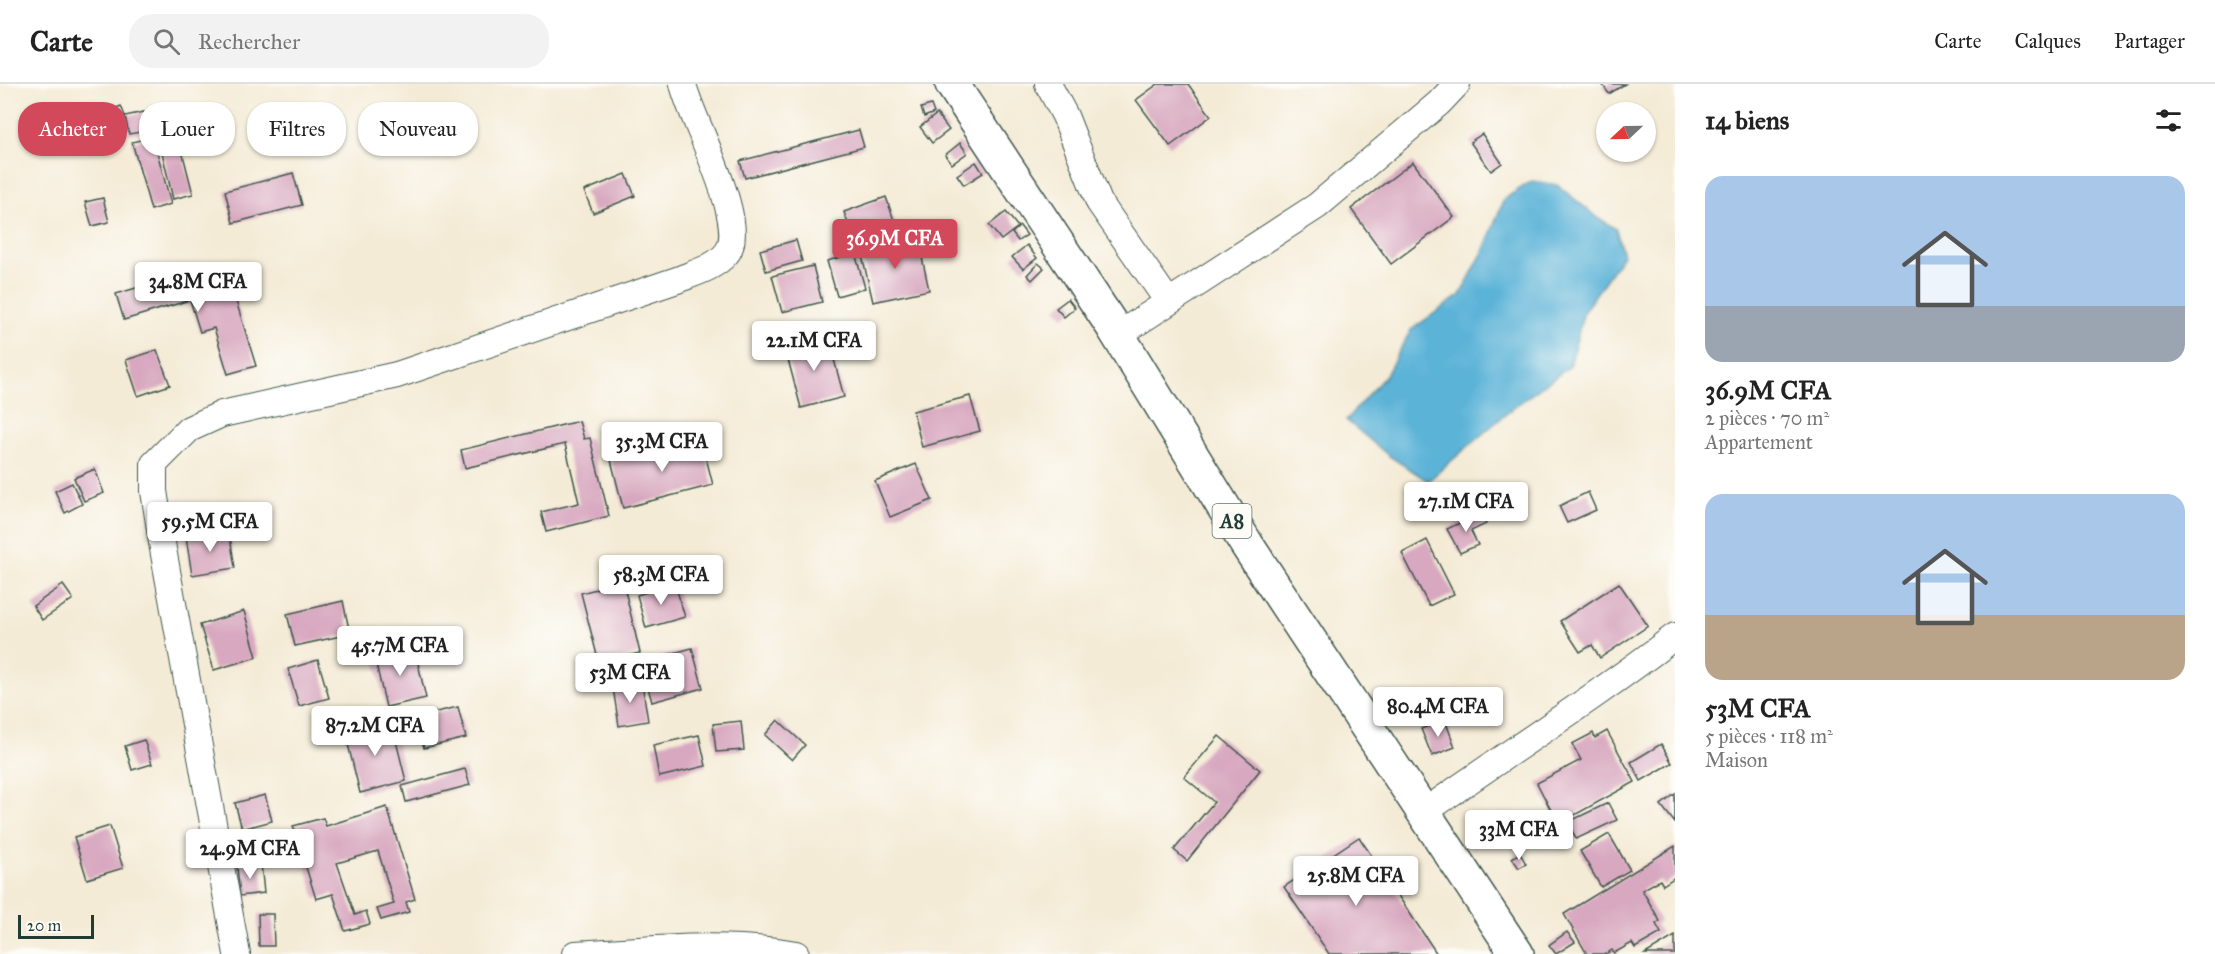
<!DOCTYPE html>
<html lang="fr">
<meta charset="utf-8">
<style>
body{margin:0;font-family:"IM FELL Great Primer",serif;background:#f2f2f2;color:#222;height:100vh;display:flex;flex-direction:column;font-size:22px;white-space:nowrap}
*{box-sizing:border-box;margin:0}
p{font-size:20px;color:#767676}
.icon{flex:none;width:33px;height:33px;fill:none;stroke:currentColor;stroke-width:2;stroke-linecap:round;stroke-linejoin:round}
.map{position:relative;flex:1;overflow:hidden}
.sheet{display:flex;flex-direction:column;background:#fff;width:540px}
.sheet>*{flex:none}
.top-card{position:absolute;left:18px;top:18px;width:570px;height:54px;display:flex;gap:12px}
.needle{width:39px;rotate:248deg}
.tools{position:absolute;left:1596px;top:18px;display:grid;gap:12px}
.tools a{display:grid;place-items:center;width:60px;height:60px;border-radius:50%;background:#fff;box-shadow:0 2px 4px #0004;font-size:30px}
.scale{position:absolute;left:18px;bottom:15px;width:76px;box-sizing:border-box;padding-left:6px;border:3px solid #1f3d34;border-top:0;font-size:16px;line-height:21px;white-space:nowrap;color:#1f3d34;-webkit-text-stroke:4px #fdfcf7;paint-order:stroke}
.price{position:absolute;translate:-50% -51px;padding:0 14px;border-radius:6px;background:#fff;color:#222;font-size:20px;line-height:39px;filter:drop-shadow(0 2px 3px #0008)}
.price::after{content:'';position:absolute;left:50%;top:36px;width:18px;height:14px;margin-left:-9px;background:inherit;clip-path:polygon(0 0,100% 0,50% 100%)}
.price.current{background:#d1495b;color:#fff}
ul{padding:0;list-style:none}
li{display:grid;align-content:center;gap:12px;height:318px;padding:0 30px}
li span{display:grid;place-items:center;height:186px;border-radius:18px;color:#555}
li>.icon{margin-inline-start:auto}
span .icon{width:108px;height:108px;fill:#fffc;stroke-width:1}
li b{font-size:26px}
h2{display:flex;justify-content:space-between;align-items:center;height:72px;padding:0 30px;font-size:26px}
.chip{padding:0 21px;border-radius:24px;background:#fff;box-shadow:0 2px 4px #0004;font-size:21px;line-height:54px}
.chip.current{background:#d1495b;color:#fff}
header{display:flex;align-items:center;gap:36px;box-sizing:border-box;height:84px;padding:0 30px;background:#fff;border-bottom:2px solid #e0e0e0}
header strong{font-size:28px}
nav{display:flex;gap:33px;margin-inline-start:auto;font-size:21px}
.search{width:420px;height:54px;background:#f2f2f2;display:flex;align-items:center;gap:15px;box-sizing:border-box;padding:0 21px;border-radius:24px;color:#767676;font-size:22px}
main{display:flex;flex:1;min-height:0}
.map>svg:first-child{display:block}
.water{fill:#5bb3d8;stroke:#3d7886;stroke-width:1.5}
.building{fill:#d8a8c0}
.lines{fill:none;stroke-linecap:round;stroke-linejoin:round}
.minor-casing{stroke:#3f574c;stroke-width:28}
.major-casing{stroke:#3f574c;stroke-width:36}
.minor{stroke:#fff;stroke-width:26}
.major{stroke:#fff;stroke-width:33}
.labels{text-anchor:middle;stroke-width:5;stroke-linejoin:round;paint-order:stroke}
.shield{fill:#fdfcf7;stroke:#62766e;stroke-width:1.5}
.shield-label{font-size:20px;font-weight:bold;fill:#1f3d34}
</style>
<header>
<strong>Carte</strong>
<div class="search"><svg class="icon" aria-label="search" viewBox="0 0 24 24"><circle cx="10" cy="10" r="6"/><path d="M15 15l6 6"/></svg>Rechercher</div>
<nav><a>Carte</a><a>Calques</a><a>Partager</a></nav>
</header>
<main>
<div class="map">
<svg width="1675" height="870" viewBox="0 0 1675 870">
<rect width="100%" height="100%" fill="#fdfcf7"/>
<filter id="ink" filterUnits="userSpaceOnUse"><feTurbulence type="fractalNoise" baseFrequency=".0167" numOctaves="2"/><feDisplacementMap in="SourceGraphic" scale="12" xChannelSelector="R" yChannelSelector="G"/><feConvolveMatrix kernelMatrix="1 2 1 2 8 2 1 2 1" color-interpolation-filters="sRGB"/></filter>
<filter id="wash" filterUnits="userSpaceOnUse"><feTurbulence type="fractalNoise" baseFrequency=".008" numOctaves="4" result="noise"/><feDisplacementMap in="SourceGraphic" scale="24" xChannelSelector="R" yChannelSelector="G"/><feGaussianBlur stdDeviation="1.35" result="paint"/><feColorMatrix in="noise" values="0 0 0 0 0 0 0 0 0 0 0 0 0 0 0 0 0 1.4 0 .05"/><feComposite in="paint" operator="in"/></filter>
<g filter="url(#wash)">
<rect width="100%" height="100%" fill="#f4ebd6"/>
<polygon class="water" points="1532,97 1557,101 1597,133 1616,145 1623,171 1584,227 1570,282 1514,323 1428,397 1389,372 1346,336 1386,291 1411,246 1460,211 1484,166 1504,115"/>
<g id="blocks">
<g class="building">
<polygon points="1158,0 1188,0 1211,32 1170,62 1136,16"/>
<polygon points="1602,0 1625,0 1609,10"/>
<polygon points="931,21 934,29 924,33 921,24"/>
<polygon points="121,22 125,32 112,38 107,28"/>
<polygon points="144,28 147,47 129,50 125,32"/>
<polygon points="937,30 949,46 932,59 920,43"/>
<polygon points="859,46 864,63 745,94 740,77"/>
<polygon points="1482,50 1502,79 1491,87 1470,58"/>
<polygon points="153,53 171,120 151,126 132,58"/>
<polygon points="180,59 193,110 173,115 161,64"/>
<polygon points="960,59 967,69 952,80 945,71"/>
<polygon points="976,78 983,89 964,101 957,91"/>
<polygon points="1413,78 1454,133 1391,180 1351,125"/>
<polygon points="293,89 302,121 233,139 225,107"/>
<polygon points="626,90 635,112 593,129 584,107"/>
<polygon points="886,113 899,151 857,166 844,128"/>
<polygon points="103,114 109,138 92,142 85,118"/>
<polygon points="1006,128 1018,143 1001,156 989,141"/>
<polygon points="1020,142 1027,151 1018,157 1012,149"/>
<polygon points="918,155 929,206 873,218 861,167"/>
<polygon points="796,156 802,177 766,187 760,166"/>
<polygon points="1027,161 1037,174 1023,185 1012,173"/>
<polygon points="855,169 865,204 837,212 827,177"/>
<polygon points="1038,179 1044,184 1032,196 1027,191"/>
<polygon points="813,182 822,218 782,228 772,192"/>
<polygon points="186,189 191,207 229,194 256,282 228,290 214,244 200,248 190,216 124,236 116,210"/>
<polygon points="1068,215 1075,224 1064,233 1056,224"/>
<polygon points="828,253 844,313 801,324 785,264"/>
<polygon points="157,266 170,301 138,312 126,276"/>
<polygon points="970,312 980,347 922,363 913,327"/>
<polygon points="579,337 584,355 590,354 609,432 546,448 541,428 579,419 565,360 465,384 461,366"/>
<polygon points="701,354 713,401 623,424 611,376"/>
<polygon points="916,380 932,416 890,433 875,397"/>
<polygon points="95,385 104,409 84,417 74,394"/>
<polygon points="72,399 82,420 65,429 55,407"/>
<polygon points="1588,408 1596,426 1567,439 1559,422"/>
<polygon points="1480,429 1486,440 1471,447 1478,461 1460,469 1447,445"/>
<polygon points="229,447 235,484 192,491 186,453"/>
<polygon points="1427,456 1454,510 1429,522 1402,469"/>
<polygon points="623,498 640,569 599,579 581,509"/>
<polygon points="1619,499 1648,542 1600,574 1592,561 1580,568 1560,537"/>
<polygon points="675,500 685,533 646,544 637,511"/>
<polygon points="63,501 73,515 42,536 33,522"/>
<polygon points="343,517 350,550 295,562 287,530"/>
<polygon points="244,527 257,573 214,586 200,541"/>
<polygon points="414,562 426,614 386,623 374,571"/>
<polygon points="692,564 703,604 652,618 641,578"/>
<polygon points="318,576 329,614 299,622 288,585"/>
<polygon points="642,599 648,637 619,642 613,604"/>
<polygon points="458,623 466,654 424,664 415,633"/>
<polygon points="778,636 805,661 792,676 765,651"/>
<polygon points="1445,636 1455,663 1432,672 1421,645"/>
<polygon points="391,637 406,697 360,709 345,648"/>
<polygon points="741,637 744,666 716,668 713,640"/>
<polygon points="1607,647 1635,698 1558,740 1537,699 1581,676 1572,660 1593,649 1595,654"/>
<polygon points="699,651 706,682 659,693 653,661"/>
<polygon points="1219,652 1260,686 1187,777 1174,766 1214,718 1184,693"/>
<polygon points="144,656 152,680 132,686 125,662"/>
<polygon points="1661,660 1672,679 1641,697 1631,678"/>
<polygon points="465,685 470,701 406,718 402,702"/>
<polygon points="1675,710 1675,739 1661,721"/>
<polygon points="265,711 272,737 242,745 235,719"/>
<polygon points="1608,719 1617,736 1576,755 1568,738"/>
<polygon points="387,723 415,815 406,818 409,828 381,836 377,825 394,820 378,767 337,779 355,831 366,827 370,840 345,847 333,810 316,815 293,742 323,734 326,742"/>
<polygon points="110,742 123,784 87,795 74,753"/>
<polygon points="263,745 267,766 245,769 242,749"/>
<polygon points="1609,750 1630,786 1601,803 1580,767"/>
<polygon points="1359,753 1437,870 1329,870 1284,803"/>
<polygon points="1675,762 1675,793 1663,801 1660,796 1642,806 1660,837 1656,840 1661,849 1635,864 1632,859 1614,869 1612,866 1606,870 1587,870 1564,830"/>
<polygon points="1520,769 1526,780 1519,784 1512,774"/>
<polygon points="261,779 264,809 240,812 237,782"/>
<polygon points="258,830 273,830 274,862 259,862"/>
<polygon points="1567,848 1575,858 1556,870 1549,861"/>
<polygon points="1675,852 1675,870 1645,870"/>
</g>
</g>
</g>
<g filter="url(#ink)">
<use href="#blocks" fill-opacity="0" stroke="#3f574c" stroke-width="1.5"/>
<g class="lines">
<defs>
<g id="minor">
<polyline points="1048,0 1065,32 1099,118 1167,216"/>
<polyline points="1118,251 1317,122 1439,19 1457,0"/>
<path d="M 1423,729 C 1507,669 1594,615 1675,552"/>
<path d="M 237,870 L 163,465 L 154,407 L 154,380 L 189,345 L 222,330 L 397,291 L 677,196 C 694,189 714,184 726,170 C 751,142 691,36 683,0"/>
<path d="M 575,870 C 648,866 723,857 796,870"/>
</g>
<polyline id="major" points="952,0 1113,243 1247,461 1517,870"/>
</defs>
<use href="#minor" class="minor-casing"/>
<use href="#major" class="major-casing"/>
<use href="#minor" class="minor"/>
<use href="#major" class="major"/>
</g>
</g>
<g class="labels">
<rect class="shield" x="1212.5" y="420" width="39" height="34" rx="4.5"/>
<g class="shield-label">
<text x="1232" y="444">A8</text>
</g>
</g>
</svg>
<div class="tools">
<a><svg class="needle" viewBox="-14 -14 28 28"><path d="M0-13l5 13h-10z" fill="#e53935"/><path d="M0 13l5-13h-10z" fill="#767676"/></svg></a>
</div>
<div class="scale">20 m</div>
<b class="price current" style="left:895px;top:186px">36.9M CFA</b>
<b class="price" style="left:198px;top:229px">34.8M CFA</b>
<b class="price" style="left:814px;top:288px">22.1M CFA</b>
<b class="price" style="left:662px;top:389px">35.3M CFA</b>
<b class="price" style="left:1466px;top:449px">27.1M CFA</b>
<b class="price" style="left:210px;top:469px">59.5M CFA</b>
<b class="price" style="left:661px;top:522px">58.3M CFA</b>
<b class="price" style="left:400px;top:593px">45.7M CFA</b>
<b class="price" style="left:630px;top:620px">53M CFA</b>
<b class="price" style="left:1438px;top:654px">80.4M CFA</b>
<b class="price" style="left:375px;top:673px">87.2M CFA</b>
<b class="price" style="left:1519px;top:777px">33M CFA</b>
<b class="price" style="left:250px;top:796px">24.9M CFA</b>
<b class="price" style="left:1356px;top:823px">25.8M CFA</b>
<div class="top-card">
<a class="chip current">Acheter</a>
<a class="chip">Louer</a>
<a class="chip">Filtres</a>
<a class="chip">Nouveau</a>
</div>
</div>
<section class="sheet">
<h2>14 biens<svg class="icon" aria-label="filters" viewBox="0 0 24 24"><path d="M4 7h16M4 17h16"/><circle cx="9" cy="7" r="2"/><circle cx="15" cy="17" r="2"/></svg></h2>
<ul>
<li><span style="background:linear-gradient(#a9c7e8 70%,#9aa5b1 0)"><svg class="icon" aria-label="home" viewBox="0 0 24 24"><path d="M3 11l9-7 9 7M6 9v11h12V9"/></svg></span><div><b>36.9M CFA</b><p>2 pièces · 70 m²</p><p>Appartement</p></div></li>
<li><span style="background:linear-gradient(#a9c7e8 65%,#b9a48a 0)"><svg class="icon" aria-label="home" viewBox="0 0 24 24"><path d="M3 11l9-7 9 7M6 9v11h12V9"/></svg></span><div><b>53M CFA</b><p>5 pièces · 118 m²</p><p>Maison</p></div></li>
</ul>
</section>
</main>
